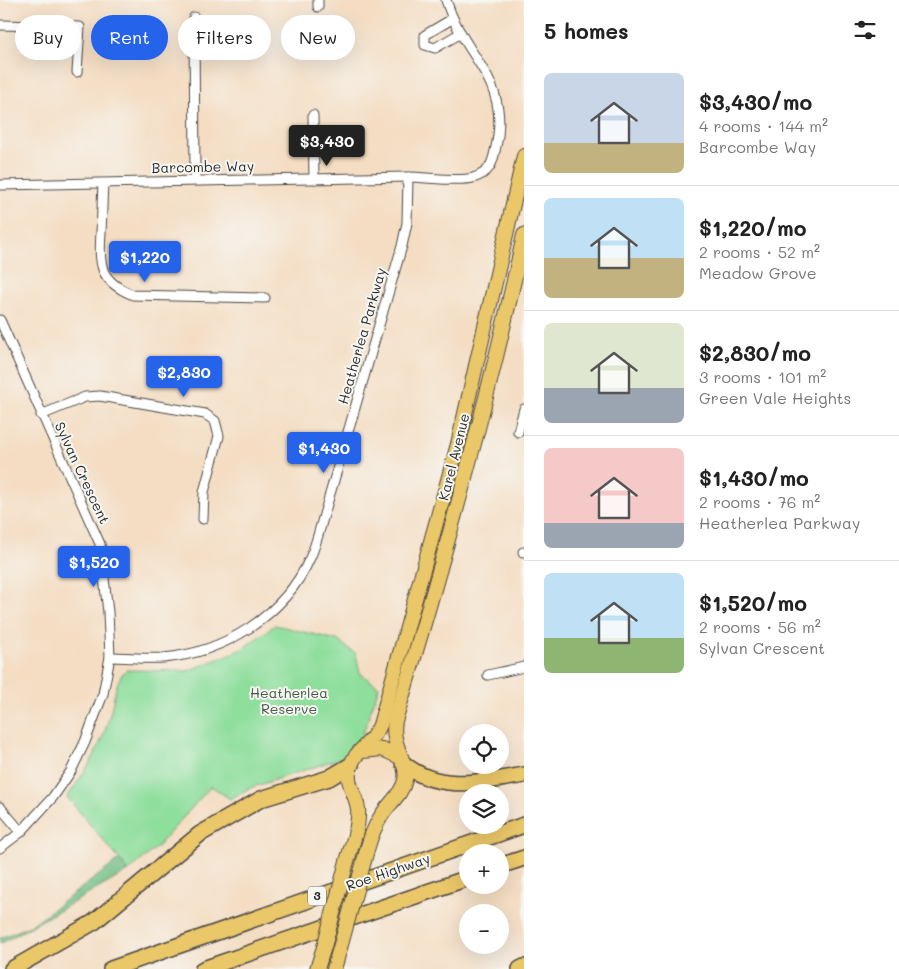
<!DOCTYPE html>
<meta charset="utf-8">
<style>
body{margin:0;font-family:Mali,sans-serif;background:#f6f6f6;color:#222;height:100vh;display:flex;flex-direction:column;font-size:19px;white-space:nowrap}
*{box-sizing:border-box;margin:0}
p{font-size:16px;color:#767676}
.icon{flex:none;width:28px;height:28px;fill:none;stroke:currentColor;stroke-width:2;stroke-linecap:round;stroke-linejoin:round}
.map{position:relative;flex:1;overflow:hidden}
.panel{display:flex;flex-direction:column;background:#fff;width:375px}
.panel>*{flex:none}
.top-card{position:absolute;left:15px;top:15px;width:434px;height:45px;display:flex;gap:10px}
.tools{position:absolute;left:459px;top:724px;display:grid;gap:10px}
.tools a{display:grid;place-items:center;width:50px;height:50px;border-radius:50%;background:#fff;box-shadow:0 5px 20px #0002;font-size:25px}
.price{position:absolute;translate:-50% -42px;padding:0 11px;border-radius:5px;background:#2563eb;color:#fff;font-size:16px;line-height:32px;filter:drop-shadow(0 1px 2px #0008)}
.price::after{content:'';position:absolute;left:50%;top:30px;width:15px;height:11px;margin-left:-8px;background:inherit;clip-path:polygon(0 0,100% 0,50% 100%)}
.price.selected{background:#222;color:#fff}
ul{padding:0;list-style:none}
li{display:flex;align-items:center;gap:15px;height:125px;padding:0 20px}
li+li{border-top:1px solid #e0e0e0}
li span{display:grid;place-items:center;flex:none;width:140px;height:100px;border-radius:8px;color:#555}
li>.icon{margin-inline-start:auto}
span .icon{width:60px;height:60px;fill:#fffc;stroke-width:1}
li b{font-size:21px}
h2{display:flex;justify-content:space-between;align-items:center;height:60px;padding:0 20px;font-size:21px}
.tag{padding:0 18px;border-radius:22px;background:#fff;box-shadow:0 5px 20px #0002;font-size:18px;line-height:45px}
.tag.selected{background:#2563eb;color:#fff}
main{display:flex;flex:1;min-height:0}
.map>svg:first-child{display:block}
.green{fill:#8ede9c;stroke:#5c8464}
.forest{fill:#72bd84;stroke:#4e7458}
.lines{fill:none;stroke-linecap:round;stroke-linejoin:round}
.street-casing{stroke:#494642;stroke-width:11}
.primary-casing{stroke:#494642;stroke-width:16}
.highway-casing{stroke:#494642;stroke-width:18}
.street{stroke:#fff;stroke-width:9}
.primary{stroke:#eac769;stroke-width:14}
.highway{stroke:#eac769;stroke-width:15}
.primary-bridge-casing{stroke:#494642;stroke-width:16;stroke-linecap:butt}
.primary-bridge{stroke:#eac769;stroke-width:14}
.labels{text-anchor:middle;stroke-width:4;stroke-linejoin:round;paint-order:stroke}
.shield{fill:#f6f6f2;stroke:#686867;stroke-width:1}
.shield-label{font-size:12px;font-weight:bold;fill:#2b2b2b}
.street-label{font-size:14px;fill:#2b2b2b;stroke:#f6f6f2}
.park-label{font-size:14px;fill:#445847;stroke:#f6f6f2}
</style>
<main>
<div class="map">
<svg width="524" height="969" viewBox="0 0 524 969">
<rect width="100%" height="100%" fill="#f6f6f2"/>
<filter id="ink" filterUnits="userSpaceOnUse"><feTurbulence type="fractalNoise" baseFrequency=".02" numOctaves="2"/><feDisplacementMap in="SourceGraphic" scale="10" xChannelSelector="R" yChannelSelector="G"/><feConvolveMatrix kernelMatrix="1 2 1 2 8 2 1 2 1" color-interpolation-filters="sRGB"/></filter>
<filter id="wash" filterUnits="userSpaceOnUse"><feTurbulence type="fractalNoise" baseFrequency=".0096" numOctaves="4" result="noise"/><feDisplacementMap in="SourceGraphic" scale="20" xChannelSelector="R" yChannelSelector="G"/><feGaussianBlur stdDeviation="1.12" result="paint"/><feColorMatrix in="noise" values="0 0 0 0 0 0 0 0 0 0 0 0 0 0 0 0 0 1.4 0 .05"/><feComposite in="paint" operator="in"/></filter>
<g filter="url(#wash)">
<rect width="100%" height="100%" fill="#f4ddc2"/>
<path class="green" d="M 275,625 L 337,640 L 356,654 L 360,673 L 379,687 L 361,739 L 341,758 L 250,788 L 230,799 L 211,786 L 158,846 L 129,871 L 67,797 C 89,767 104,743 112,706 C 115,693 116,679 126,670 L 188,671 L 242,649 Z"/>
<polygon class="forest" points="119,860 129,871 0,944 0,938 30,926"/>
</g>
<g filter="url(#ink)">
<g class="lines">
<defs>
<g id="street">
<polyline points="318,7 318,0"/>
<polyline points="194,17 195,180"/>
<polyline points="452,19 425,35 425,45 435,48 461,33"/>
<polyline points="0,25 80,27 77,72"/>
<polyline points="313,115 314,179"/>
<path d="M 103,184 C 102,200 102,216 101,232 C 99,265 99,281 133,295 L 265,298"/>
<path d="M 0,185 L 408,177 C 426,177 457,182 473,178 C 489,173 492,165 495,151 C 513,80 464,59 446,0"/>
<polyline points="0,320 100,544 108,612 110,657 103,694 85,742 71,771 53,797 21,832 0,848"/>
<polyline points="41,415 85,397 100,396 205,414 215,421 219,436 204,492 203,519"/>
<polyline points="518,432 524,409"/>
<polyline points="523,552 524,552"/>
<path d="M 110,657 C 127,657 146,659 163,658 C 224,653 285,615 310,558 C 315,547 318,536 321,525 L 402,246 L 407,223 L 408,177"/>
<polyline points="488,675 524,667"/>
<polyline points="0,807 21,832"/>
</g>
<g id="primary">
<polyline points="363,751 382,749 400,757"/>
<path d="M 364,861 C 368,846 372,831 380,818 C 387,805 402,795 405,780 C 409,762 390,746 395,721 C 444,560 489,399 524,235"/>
<path d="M 345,869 C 349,851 360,828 358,809 C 356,793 344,782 351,765 C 355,751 373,743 380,725 L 458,444 L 524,156"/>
<polyline points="317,969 324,947"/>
<polyline points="334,969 342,941"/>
</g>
<g id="highway">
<path d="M 403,763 C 437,793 483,782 524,775"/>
<polyline points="500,866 524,858"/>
<polyline points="12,969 94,922 200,834 261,799 329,778 351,765"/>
<polyline points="111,969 524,825"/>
<polyline points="203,969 468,878"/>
<polyline points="520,969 524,967"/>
</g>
</defs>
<use href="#street" class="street-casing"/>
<use href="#primary" class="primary-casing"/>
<use href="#highway" class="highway-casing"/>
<use href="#street" class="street"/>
<use href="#primary" class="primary"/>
<use href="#highway" class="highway"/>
<defs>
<g id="primary-bridge">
<polyline points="342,941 364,861"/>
<polyline points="324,947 345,869"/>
</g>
</defs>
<use href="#primary-bridge" class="primary-bridge-casing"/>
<use href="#primary-bridge" class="primary-bridge"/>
</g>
</g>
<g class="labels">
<rect class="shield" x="308" y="886.5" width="18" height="19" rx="4"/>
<g class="shield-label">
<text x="317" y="900">3</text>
</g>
<g class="street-label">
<text transform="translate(203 167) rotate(-1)" y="5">Barcombe Way</text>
<text transform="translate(362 336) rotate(-74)" y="5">Heatherlea Parkway</text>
<text transform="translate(454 457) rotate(-76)" y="5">Karel Avenue</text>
<text transform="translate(82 473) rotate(65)" y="5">Sylvan Crescent</text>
<text transform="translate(388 872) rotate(-19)" y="5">Roe Highway</text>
</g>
<g class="park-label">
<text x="289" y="698">Heatherlea<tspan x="289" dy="16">Reserve</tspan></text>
</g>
</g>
</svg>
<div class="tools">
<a><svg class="icon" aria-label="locate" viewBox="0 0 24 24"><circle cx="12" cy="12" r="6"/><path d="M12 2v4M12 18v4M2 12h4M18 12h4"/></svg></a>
<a><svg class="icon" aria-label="layers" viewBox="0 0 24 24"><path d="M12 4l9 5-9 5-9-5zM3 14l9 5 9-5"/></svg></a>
<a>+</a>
<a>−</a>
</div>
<b class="price selected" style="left:327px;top:167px">$3,430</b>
<b class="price" style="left:145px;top:283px">$1,220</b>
<b class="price" style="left:184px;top:398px">$2,830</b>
<b class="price" style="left:324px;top:474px">$1,430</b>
<b class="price" style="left:94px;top:588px">$1,520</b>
<div class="top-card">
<a class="tag">Buy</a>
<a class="tag selected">Rent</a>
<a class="tag">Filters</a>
<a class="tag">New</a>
</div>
</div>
<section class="panel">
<h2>5 homes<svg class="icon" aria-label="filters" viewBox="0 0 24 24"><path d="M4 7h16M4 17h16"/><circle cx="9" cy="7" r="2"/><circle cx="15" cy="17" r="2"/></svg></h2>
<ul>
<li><span style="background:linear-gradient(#c9d6e8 70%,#c2b280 0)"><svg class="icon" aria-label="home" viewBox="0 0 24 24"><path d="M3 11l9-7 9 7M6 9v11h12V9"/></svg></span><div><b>$3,430/mo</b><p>4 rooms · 144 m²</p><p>Barcombe Way</p></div></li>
<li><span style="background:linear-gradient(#bfe0f5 60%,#c2b280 0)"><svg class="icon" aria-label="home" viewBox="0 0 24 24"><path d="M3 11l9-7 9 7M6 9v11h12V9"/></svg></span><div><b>$1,220/mo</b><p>2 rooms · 52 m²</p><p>Meadow Grove</p></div></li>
<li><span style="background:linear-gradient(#dfe7d0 65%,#9aa5b1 0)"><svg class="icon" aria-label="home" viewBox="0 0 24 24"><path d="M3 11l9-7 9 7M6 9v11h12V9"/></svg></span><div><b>$2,830/mo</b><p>3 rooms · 101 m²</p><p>Green Vale Heights</p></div></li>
<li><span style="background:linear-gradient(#f6c9c9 75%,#9aa5b1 0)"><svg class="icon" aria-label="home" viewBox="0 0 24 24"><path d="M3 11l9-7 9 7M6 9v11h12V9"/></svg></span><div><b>$1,430/mo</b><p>2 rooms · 76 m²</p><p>Heatherlea Parkway</p></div></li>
<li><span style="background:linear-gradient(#bfe0f5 65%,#8fb573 0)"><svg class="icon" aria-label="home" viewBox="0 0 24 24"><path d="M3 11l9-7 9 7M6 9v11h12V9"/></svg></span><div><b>$1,520/mo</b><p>2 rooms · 56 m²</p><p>Sylvan Crescent</p></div></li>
</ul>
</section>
</main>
